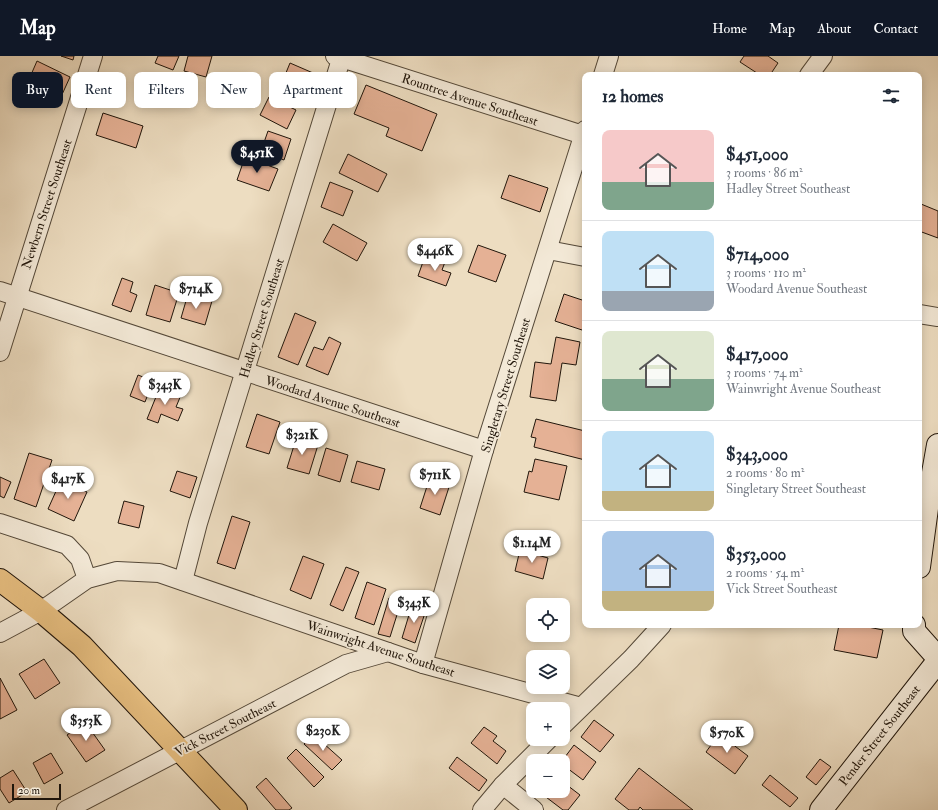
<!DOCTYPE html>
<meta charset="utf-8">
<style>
body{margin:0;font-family:"IM FELL Double Pica",serif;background:#f6f6f7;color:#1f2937;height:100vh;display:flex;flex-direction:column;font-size:15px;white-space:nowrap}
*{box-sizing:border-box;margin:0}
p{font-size:13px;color:#747a83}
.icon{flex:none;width:22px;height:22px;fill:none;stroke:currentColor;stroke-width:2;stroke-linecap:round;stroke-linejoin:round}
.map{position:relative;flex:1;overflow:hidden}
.side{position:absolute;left:582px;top:16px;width:340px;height:556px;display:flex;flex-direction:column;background:#fff;border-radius:8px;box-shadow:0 2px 10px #0003}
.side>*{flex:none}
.banner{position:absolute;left:12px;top:16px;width:380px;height:36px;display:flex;gap:8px}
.controls{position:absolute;left:526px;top:542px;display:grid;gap:8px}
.controls a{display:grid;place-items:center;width:44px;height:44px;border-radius:8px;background:#fff;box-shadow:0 2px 10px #0003;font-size:20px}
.scale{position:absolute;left:12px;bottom:10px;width:49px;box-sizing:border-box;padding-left:4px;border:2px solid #21160b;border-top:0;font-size:11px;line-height:14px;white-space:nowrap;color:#21160b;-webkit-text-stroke:3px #f3e9d7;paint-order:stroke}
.price{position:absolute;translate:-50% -34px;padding:0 9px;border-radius:14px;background:#fff;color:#222;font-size:13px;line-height:26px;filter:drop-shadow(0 1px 2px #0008)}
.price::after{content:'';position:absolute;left:50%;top:24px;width:12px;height:9px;margin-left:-6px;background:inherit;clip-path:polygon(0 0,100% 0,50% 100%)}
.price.active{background:#111827;color:#fff}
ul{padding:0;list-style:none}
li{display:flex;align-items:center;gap:12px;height:100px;padding:0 20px}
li+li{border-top:1px solid #e0e1e3}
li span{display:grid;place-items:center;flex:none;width:112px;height:80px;border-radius:8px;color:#555}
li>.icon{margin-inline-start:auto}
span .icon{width:48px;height:48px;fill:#fffc;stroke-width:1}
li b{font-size:17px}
h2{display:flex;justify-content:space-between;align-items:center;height:48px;padding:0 20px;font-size:17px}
.pill{padding:0 14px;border-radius:8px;background:#fff;box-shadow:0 2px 10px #0003;font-size:14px;line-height:36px}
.pill.active{background:#111827;color:#fff}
header{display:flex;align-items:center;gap:24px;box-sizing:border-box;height:56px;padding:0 20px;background:#111827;color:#fff}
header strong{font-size:19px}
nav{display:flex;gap:22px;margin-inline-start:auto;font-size:14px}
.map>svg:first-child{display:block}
.building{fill:#e5b195;stroke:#21160b}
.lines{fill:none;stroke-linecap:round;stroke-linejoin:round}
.street-casing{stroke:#544838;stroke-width:20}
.secondary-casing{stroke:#21160b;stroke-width:24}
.primary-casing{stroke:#21160b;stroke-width:24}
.street{stroke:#f3e9d7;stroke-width:18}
.secondary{stroke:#f3e9d7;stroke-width:22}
.primary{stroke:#e6be80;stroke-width:22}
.labels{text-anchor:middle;stroke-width:3.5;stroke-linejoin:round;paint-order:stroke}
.street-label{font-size:13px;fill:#21160b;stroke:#f3e9d7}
</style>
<header>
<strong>Map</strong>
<nav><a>Home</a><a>Map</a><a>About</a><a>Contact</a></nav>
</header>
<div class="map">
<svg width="938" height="754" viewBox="0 0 938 754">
<rect width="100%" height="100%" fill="#edddc1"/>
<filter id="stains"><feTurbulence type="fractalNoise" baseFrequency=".005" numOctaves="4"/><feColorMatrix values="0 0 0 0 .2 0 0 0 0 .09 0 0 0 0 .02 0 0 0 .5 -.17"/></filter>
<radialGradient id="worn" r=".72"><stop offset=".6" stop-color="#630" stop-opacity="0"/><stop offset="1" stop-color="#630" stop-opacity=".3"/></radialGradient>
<g class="building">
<polygon points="61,0 74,0 73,4"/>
<polygon points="158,0 179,0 173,14 155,7"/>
<polygon points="188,0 212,0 206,21 184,15"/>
<polygon points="744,0 768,0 778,7 770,19 760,19 740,6"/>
<polygon points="37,5 70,21 60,43 27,28"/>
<polygon points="290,7 320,20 311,42 281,29"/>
<polygon points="366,29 437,58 422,95 386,80 389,72 354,58"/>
<polygon points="269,41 296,54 287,73 260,59"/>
<polygon points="103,57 143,70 136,92 96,79"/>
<polygon points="268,75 291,83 284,104 261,95"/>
<polygon points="348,98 387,118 378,136 339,117"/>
<polygon points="245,101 278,113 269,135 237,124"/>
<polygon points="509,119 548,132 540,156 501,142"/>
<polygon points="330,126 353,135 343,160 321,151"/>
<polygon points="921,148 938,155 938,182 919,175 919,152"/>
<polygon points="333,168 367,187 357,205 323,186"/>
<polygon points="478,189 506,199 496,226 468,216"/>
<polygon points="424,203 434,206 435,203 445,206 442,214 451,217 446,230 418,220"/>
<polygon points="122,222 133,226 130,236 137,239 131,256 112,249"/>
<polygon points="155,229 179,237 170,266 146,259"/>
<polygon points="188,238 212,245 205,269 181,262"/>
<polygon points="564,238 585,245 585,275 555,265"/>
<polygon points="295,257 316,266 298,309 278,301"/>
<polygon points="329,281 341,287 328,319 306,310 314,291 323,294"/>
<polygon points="556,281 580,286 576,309 562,307 556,345 530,341 535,306 551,308"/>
<polygon points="138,319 153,325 145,346 130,340"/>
<polygon points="160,331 181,339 176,351 183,353 178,365 161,358 158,367 147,363"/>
<polygon points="257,358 280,366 269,398 246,391"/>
<polygon points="536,363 585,375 585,404 534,391 536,382 531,381"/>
<polygon points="296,383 318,389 309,418 287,412"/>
<polygon points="326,392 348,399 340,426 318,419"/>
<polygon points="29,397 52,404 36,451 14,443"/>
<polygon points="535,403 567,410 559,444 524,436 529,415 532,416"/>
<polygon points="357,405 385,413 379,434 351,426"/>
<polygon points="177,415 197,421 190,442 170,435"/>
<polygon points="0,421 11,426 4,442 0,440"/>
<polygon points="430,421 450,428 440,459 420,452"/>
<polygon points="61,424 87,436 74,465 48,453"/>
<polygon points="124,445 144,450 139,472 118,467"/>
<polygon points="232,460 250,466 235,513 217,507"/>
<polygon points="520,494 548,502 543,523 515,515"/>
<polygon points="303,500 324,508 311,543 290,534"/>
<polygon points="346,511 359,516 343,555 330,549"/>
<polygon points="367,526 386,533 374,569 355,562"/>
<polygon points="389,542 401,546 390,581 378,578"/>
<polygon points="412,549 426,554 415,587 402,582"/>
<polygon points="839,569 858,569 883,574 877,602 834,594"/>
<polygon points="44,603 60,627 35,643 19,618"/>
<polygon points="0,622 17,654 0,663"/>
<polygon points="594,664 614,679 600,696 581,681"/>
<polygon points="85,666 105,694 86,706 67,679"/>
<polygon points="484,671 497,680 493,685 506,695 497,708 471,687"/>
<polygon points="313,678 342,704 332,714 304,688"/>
<polygon points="719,678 748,700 735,718 706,696"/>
<polygon points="574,689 596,706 583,724 563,709 562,705"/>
<polygon points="296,693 324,721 314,731 287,702"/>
<polygon points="51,697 63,717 44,728 33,707"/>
<polygon points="457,701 487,724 479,735 449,712"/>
<polygon points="820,703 831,711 816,729 806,721"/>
<polygon points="639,712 693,754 643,754 640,751 638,754 629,754 615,743"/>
<polygon points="13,714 27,736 9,747 0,733 0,722"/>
<polygon points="770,719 798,742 790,751 762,729"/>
<polygon points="266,722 292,752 289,754 276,754 256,731"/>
<polygon points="563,726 580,739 568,754 563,754 538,735 563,735"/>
</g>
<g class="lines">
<defs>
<g id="street">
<polyline points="335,0 583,79"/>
<polyline points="603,19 609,0"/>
<polyline points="809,19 823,0"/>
<polyline points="548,194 585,201"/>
<polyline points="0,235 484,394"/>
<polyline points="919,258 938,261"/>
<polyline points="0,296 93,0"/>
<polyline points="0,467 67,489 80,503 87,523"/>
<polyline points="183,525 198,467 342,0"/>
<polyline points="0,577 41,555 87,523 117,515 159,517 423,608 581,651"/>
<polyline points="423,608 484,394 585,74"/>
<polyline points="563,669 631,603 662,569"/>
<polyline points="503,729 534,754"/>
<polyline points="66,754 346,608 388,596"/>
<polyline points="482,754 503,729 549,683"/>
</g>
<g id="secondary">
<polyline points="919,511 928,445 938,389"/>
<polyline points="914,569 914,575 938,602"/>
<polyline points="821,754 938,605"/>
</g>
<polyline id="primary" points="0,524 41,555 82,590 236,754"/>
</defs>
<use href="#street" class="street-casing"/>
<use href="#secondary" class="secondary-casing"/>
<use href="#primary" class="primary-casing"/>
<use href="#street" class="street"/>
<use href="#secondary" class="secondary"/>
<use href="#primary" class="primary"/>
</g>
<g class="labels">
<g class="street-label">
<text transform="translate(470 43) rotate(18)" y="5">Rountree Avenue Southeast</text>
<text transform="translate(46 148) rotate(-72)" y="5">Newbern Street Southeast</text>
<text transform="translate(261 262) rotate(-73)" y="5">Hadley Street Southeast</text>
<text transform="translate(505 329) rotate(-73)" y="5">Singletary Street Southeast</text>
<text transform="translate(333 345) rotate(18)" y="5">Woodard Avenue Southeast</text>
<text transform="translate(381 592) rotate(18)" y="5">Wainwright Avenue Southeast</text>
<text transform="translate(225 671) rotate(-27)" y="5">Vick Street Southeast</text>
<text transform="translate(879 679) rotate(-52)" y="5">Pender Street Southeast</text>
</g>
</g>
<rect width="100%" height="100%" filter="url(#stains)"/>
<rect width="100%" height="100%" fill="url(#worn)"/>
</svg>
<div class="controls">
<a><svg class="icon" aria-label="locate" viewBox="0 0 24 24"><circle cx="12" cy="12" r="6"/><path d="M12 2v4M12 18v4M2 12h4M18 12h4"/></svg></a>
<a><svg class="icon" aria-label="layers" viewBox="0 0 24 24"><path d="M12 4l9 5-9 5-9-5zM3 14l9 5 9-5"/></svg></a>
<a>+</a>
<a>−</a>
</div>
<div class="scale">20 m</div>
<b class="price active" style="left:257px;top:118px">$451K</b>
<b class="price" style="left:435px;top:216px">$446K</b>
<b class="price" style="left:196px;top:254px">$714K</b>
<b class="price" style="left:165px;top:350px">$343K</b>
<b class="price" style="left:302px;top:400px">$321K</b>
<b class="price" style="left:435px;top:440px">$711K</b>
<b class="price" style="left:68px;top:444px">$417K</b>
<b class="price" style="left:532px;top:508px">$1.14M</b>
<b class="price" style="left:414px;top:568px">$343K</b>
<b class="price" style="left:86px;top:686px">$353K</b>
<b class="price" style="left:323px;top:696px">$230K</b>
<b class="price" style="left:727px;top:698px">$570K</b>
<div class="banner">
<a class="pill active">Buy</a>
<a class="pill">Rent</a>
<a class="pill">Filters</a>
<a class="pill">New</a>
<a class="pill">Apartment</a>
</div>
<section class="side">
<h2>12 homes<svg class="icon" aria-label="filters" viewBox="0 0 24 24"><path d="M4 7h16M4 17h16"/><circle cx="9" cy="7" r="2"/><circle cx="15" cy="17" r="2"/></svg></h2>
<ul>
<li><span style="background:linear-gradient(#f6c9c9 65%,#7fa58c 0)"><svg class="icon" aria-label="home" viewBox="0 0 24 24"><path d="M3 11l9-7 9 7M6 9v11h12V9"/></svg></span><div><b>$451,000</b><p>3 rooms · 86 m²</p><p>Hadley Street Southeast</p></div></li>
<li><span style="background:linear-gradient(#bfe0f5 75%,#9aa5b1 0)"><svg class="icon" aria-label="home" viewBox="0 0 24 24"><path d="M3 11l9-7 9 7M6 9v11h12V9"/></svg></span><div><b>$714,000</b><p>3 rooms · 110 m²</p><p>Woodard Avenue Southeast</p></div></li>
<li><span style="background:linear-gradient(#dfe7d0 60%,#7fa58c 0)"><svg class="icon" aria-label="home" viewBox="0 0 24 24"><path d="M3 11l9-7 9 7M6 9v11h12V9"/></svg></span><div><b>$417,000</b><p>3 rooms · 74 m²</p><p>Wainwright Avenue Southeast</p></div></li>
<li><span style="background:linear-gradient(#bfe0f5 75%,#c2b280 0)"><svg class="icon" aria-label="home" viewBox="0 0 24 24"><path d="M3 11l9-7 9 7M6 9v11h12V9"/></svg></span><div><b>$343,000</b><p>2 rooms · 80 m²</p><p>Singletary Street Southeast</p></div></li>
<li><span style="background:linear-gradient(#a9c7e8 75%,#c2b280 0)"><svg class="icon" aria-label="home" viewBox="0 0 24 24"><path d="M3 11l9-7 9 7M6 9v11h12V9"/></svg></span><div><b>$353,000</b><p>2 rooms · 54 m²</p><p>Vick Street Southeast</p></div></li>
</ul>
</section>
</div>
